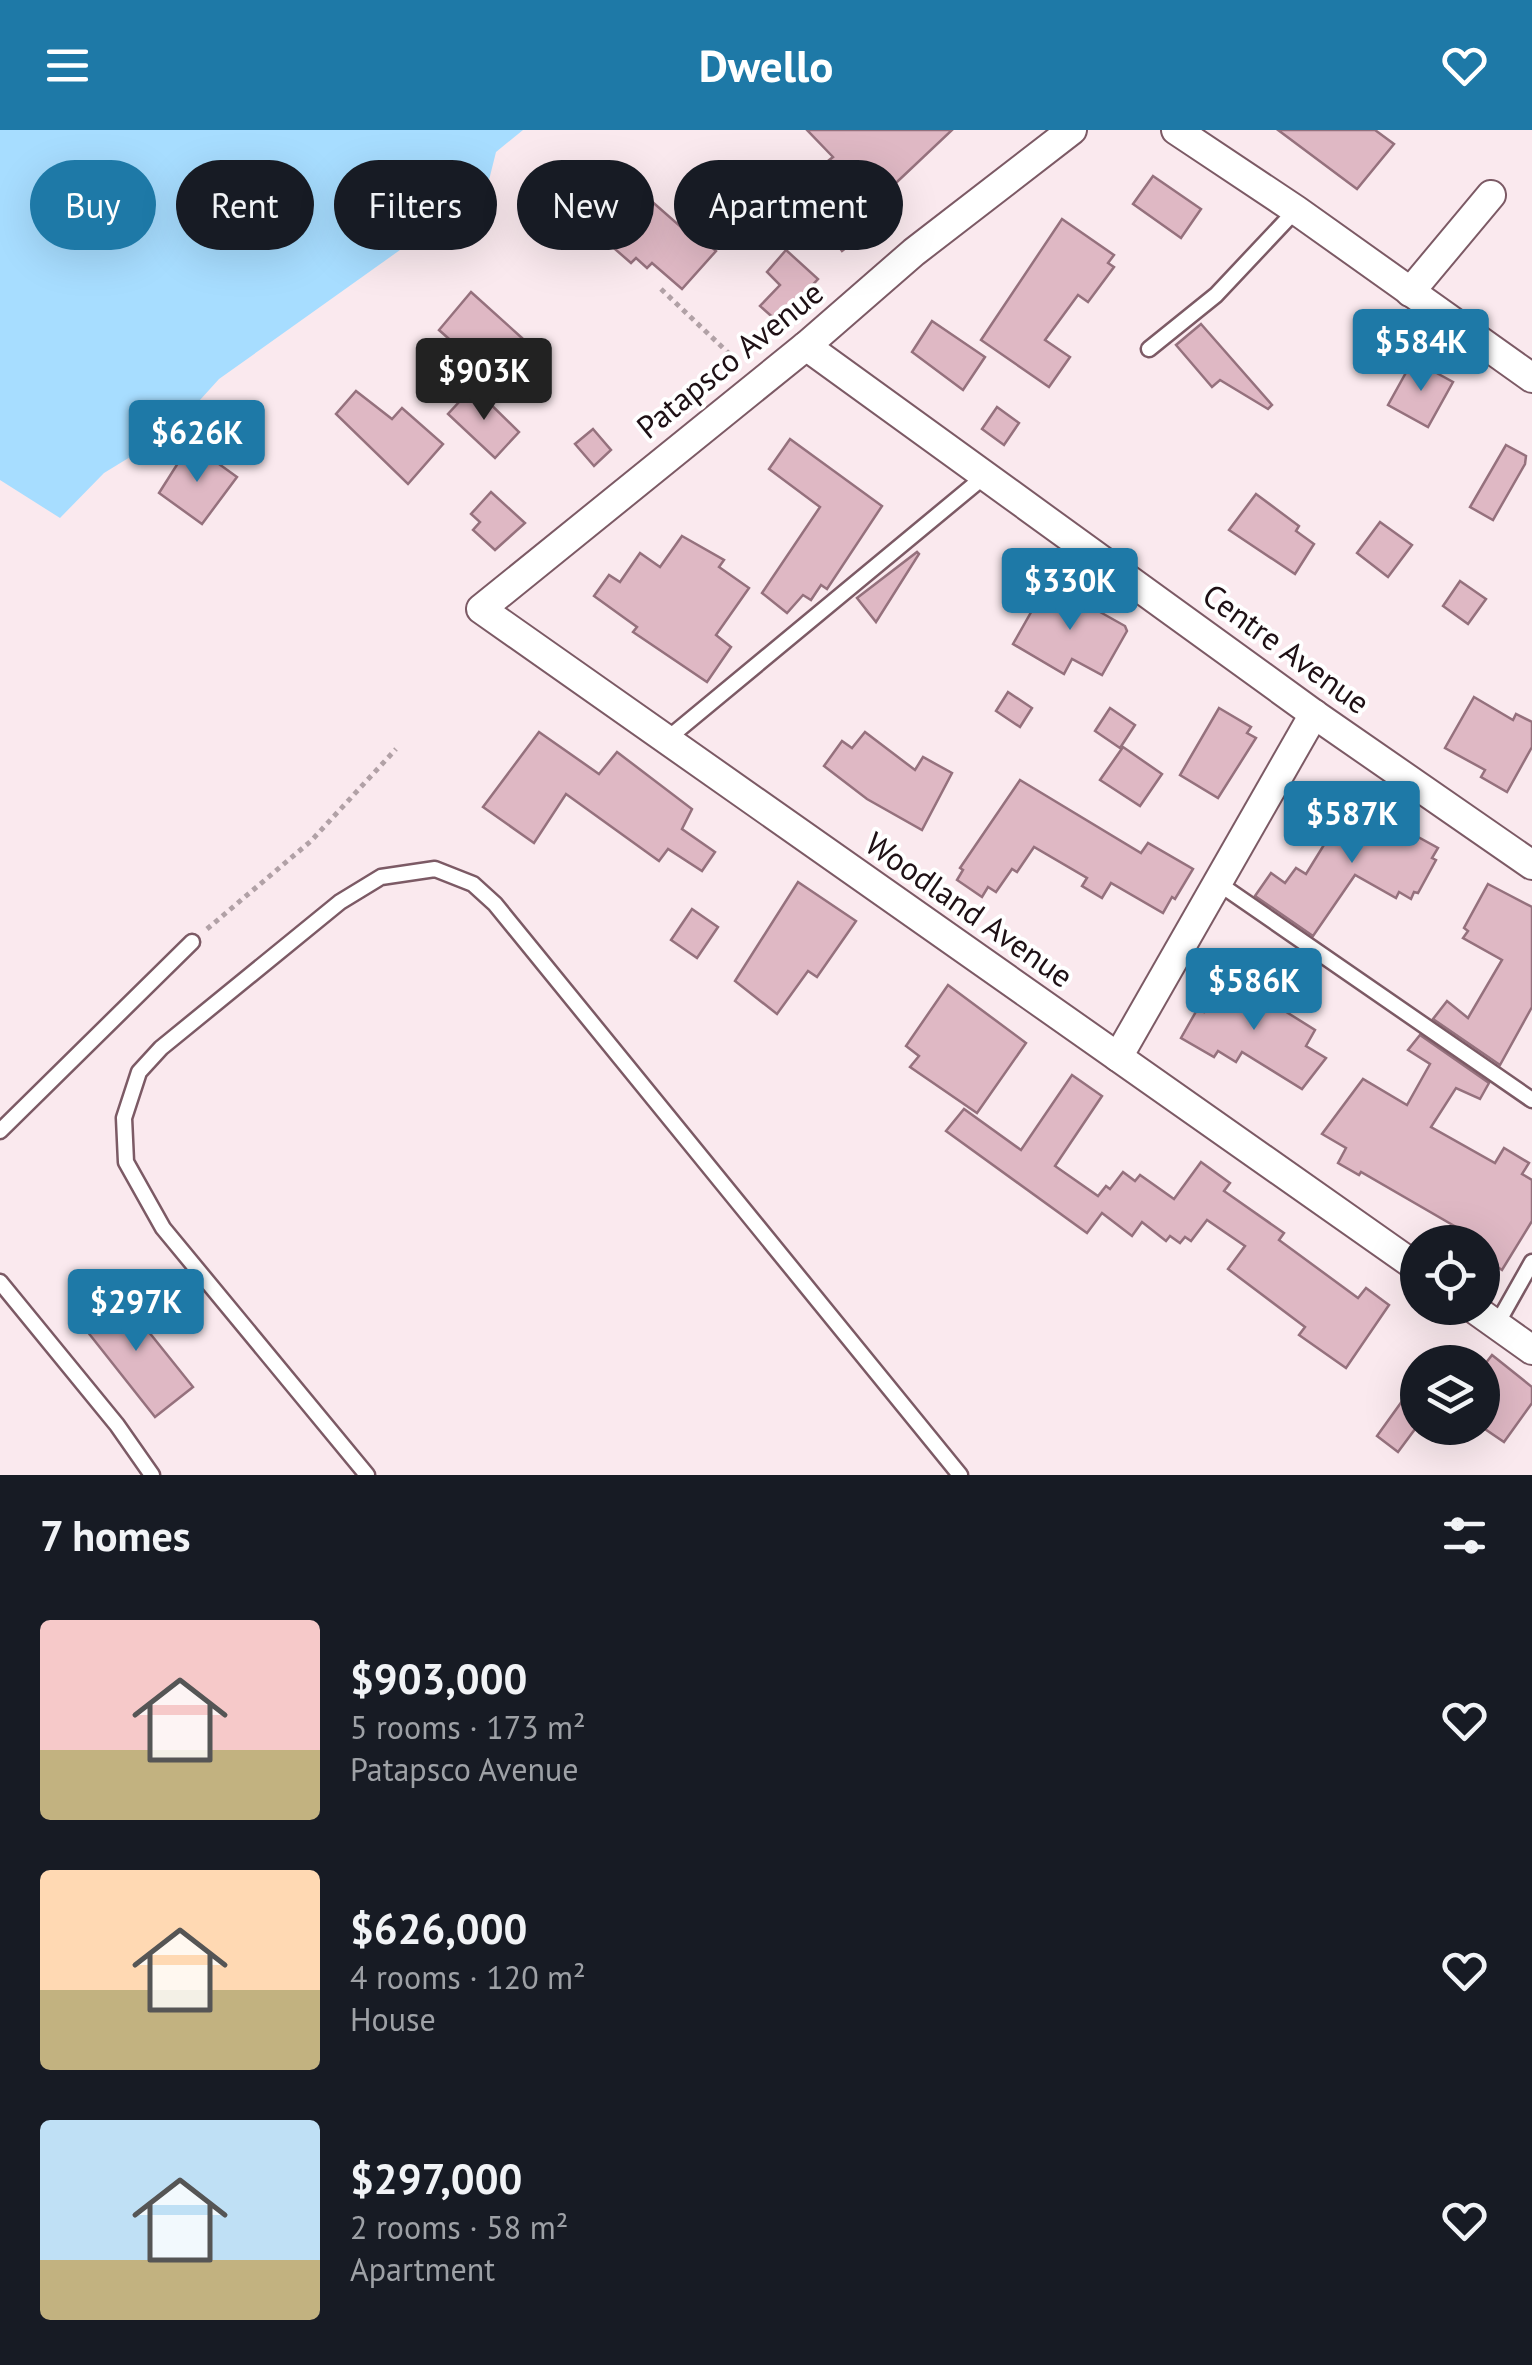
<!DOCTYPE html>
<meta charset="utf-8">
<style>
body{margin:0;font-family:"PT Sans",sans-serif;background:#20242c;color:#f1f3f6;height:100vh;display:flex;flex-direction:column;font-size:38px;white-space:nowrap}
*{box-sizing:border-box;margin:0}
p{font-size:32px;color:#9ea1a6}
.icon{flex:none;width:55px;height:55px;fill:none;stroke:currentColor;stroke-width:2;stroke-linecap:round;stroke-linejoin:round}
.map{position:relative;height:1345px;overflow:hidden}
.drawer{display:flex;flex-direction:column;background:#171b24;flex:1}
.drawer>*{flex:none}
.top-card{position:absolute;left:30px;top:30px;width:1000px;height:90px;display:flex;gap:20px}
.buttons{position:absolute;left:1400px;top:1095px;display:grid;gap:20px}
.buttons a{display:grid;place-items:center;width:100px;height:100px;border-radius:50%;background:#171b24;box-shadow:0 10px 40px #0002;font-size:50px}
.price{position:absolute;translate:-50% -85px;padding:0 22px;border-radius:10px;background:#1e79a7;color:#fff;font-size:32px;line-height:65px;filter:drop-shadow(0 2px 5px #0008)}
.price::after{content:'';position:absolute;left:50%;top:60px;width:30px;height:22px;margin-left:-15px;background:inherit;clip-path:polygon(0 0,100% 0,50% 100%)}
.price.active{background:#222;color:#fff}
ul{padding:0;list-style:none}
li{display:flex;align-items:center;gap:30px;height:250px;padding:0 40px}
li span{display:grid;place-items:center;flex:none;width:280px;height:200px;border-radius:10px;color:#555}
li>.icon{margin-inline-start:auto}
span .icon{width:120px;height:120px;fill:#fffc;stroke-width:1}
li b{font-size:42px}
h2{display:flex;justify-content:space-between;align-items:center;height:120px;padding:0 40px;font-size:42px}
.chip{padding:0 35px;border-radius:45px;background:#171b24;box-shadow:0 10px 40px #0002;font-size:35px;line-height:90px}
.chip.active{background:#1e79a7;color:#fff}
header{display:flex;justify-content:space-between;align-items:center;height:130px;padding:0 40px;background:#1e79a7;color:#fff;font-size:45px;font-weight:700}
.map>svg:first-child{display:block}
.water{fill:#a7ddff}
.building{fill:#dfb8c4;stroke:#95717d;stroke-width:2.5}
.lines{fill:none;stroke-linecap:round;stroke-linejoin:round}
.service-casing{stroke:#7c5a65;stroke-width:19}
.minor-casing{stroke:#7c5a65;stroke-width:32}
.path{stroke:#b1a1a6;stroke-width:5;stroke-dasharray:5 5;stroke-linecap:butt}
.service{stroke:#fff;stroke-width:14}
.minor{stroke:#fff;stroke-width:28}
.labels{text-anchor:middle;stroke-width:8;stroke-linejoin:round;paint-order:stroke}
.street-label{font-size:32px;fill:#1e1015;stroke:#fff}
</style>
<header><svg class="icon" aria-label="menu" viewBox="0 0 24 24"><path d="M4 6h16M4 12h16M4 18h16"/></svg>Dwello<svg class="icon" aria-label="heart" viewBox="0 0 24 24"><path d="M12 20l-8-8c-3-5 5-10 8-4 3-6 11-1 8 4z"/></svg></header>
<div class="map">
<svg width="1532" height="1345" viewBox="0 0 1532 1345">
<rect width="100%" height="100%" fill="#fae9ee"/>
<polygon class="water" points="0,0 523,0 496,22 487,58 219,249 171,302 104,343 60,388 0,350"/>
<g class="building">
<polygon points="807,0 952,0 862,85 872,98 842,121 796,56 833,27"/>
<polygon points="1278,0 1375,0 1394,14 1357,59"/>
<polygon points="1153,46 1201,79 1181,108 1133,74"/>
<polygon points="632,54 682,98 686,95 716,121 682,159 652,133 647,138 636,128 631,133 592,99"/>
<polygon points="1062,89 1114,125 1108,133 1114,137 1088,172 1078,165 1045,210 1070,227 1049,257 981,210"/>
<polygon points="786,120 818,149 778,192 760,176 780,155 767,142"/>
<polygon points="471,162 522,208 493,248 439,200"/>
<polygon points="932,191 985,227 963,260 912,222"/>
<polygon points="1201,194 1272,275 1268,279 1220,250 1212,257 1176,215"/>
<polygon points="1413,230 1453,252 1428,297 1388,275"/>
<polygon points="473,257 519,302 495,328 448,284"/>
<polygon points="356,261 392,289 402,278 443,314 408,354 336,284"/>
<polygon points="997,277 1019,293 1004,315 982,299"/>
<polygon points="593,299 611,320 594,336 575,314"/>
<polygon points="790,309 882,376 827,459 821,455 811,470 803,465 787,483 762,463 820,377 769,339"/>
<polygon points="1506,315 1526,326 1525,334 1493,390 1470,377"/>
<polygon points="194,316 237,347 202,394 159,363 185,322 189,325"/>
<polygon points="491,362 525,393 495,420 473,400 480,392 471,384"/>
<polygon points="1256,364 1299,396 1296,401 1314,414 1295,444 1229,400"/>
<polygon points="1380,392 1412,415 1388,447 1357,423"/>
<polygon points="682,406 724,430 719,437 749,458 716,505 731,517 707,552 633,502 637,497 594,466 609,445 620,452 640,423 660,437"/>
<polygon points="917,422 919,424 876,492 857,468"/>
<polygon points="1460,451 1486,469 1468,494 1443,476"/>
<polygon points="1052,455 1125,496 1127,501 1102,545 1072,529 1064,544 1013,514 1046,456 1050,458"/>
<polygon points="1008,562 1032,578 1020,597 996,581"/>
<polygon points="1474,567 1513,590 1516,584 1532,592 1532,617 1507,662 1481,647 1485,640 1445,618"/>
<polygon points="1110,578 1135,595 1120,618 1095,601"/>
<polygon points="1219,578 1251,597 1247,603 1256,608 1218,668 1180,645"/>
<polygon points="539,602 599,644 617,622 692,679 682,699 715,722 702,741 668,719 659,731 566,664 534,713 483,677"/>
<polygon points="865,602 915,640 923,627 952,643 922,700 867,669 824,636 842,611 852,618"/>
<polygon points="1123,617 1162,644 1140,676 1100,650"/>
<polygon points="1020,650 1141,723 1148,713 1193,739 1175,769 1172,767 1163,783 1111,753 1102,768 1082,756 1087,748 1034,717 1017,742 1012,739 996,762 988,757 982,767 957,750 963,740 960,738"/>
<polygon points="1356,663 1384,679 1380,686 1438,718 1432,728 1436,730 1418,763 1414,762 1411,769 1399,762 1396,768 1355,745 1313,806 1255,766 1271,743 1285,753 1296,738 1306,744"/>
<polygon points="798,752 856,791 817,847 808,841 777,884 735,851"/>
<polygon points="1488,754 1532,777 1532,877 1500,935 1433,889 1447,871 1468,888 1502,830 1463,808 1468,801 1464,798"/>
<polygon points="692,779 718,797 697,828 671,810"/>
<polygon points="1226,844 1315,900 1306,916 1326,928 1302,959 1242,922 1236,932 1218,921 1214,927 1181,908 1198,878 1204,882"/>
<polygon points="948,855 1026,913 977,983 910,937 919,926 906,916"/>
<polygon points="1420,905 1489,953 1480,969 1456,958 1431,997 1495,1033 1504,1018 1529,1033 1522,1044 1532,1050 1532,1091 1502,1140 1483,1127 1488,1117 1482,1112 1361,1042 1359,1045 1338,1033 1346,1018 1322,1004 1363,949 1407,975 1430,934 1408,920"/>
<polygon points="1072,945 1102,966 1055,1036 1098,1066 1106,1056 1110,1059 1123,1042 1135,1051 1140,1045 1174,1069 1201,1032 1230,1053 1224,1061 1284,1103 1279,1110 1358,1168 1366,1158 1389,1175 1346,1238 1299,1205 1305,1197 1228,1139 1245,1116 1207,1090 1191,1111 1185,1107 1180,1113 1170,1106 1166,1111 1142,1092 1132,1106 1102,1083 1087,1103 946,1001 964,979 1021,1020"/>
<polygon points="116,1161 193,1257 155,1287 79,1191"/>
<polygon points="1492,1225 1532,1257 1532,1273 1504,1312 1482,1297 1482,1238"/>
<polygon points="1418,1249 1418,1295 1398,1322 1377,1306"/>
</g>
<g class="lines">
<defs>
<g id="service">
<polyline points="1149,219 1216,165 1296,80"/>
<polyline points="666,610 986,345"/>
<polyline points="1218,753 1532,970"/>
<polyline points="0,1001 192,812"/>
<polyline points="0,1152 117,1295 152,1345"/>
<polyline points="1497,1194 1532,1132"/>
<polyline points="367,1345 163,1098 126,1032 124,988 139,942 161,918 340,772 381,747 435,739 473,754 495,774 960,1345"/>
</g>
<g id="minor">
<polyline points="1072,0 914,122 806,216 481,479 1418,1138"/>
<polyline points="1176,0 1296,80 1532,248"/>
<polyline points="1410,162 1491,65"/>
<polyline points="806,216 1314,584 1532,735"/>
<polyline points="1118,927 1314,584"/>
<polyline points="1473,1178 1532,1220"/>
</g>
</defs>
<use href="#service" class="service-casing"/>
<use href="#minor" class="minor-casing"/>
<g class="path">
<polyline points="661,159 739,233"/>
<polyline points="207,799 311,711 396,619"/>
</g>
<use href="#service" class="service"/>
<use href="#minor" class="minor"/>
</g>
<g class="labels">
<g class="street-label">
<text transform="translate(730 230) rotate(-39)" y="11">Patapsco Avenue</text>
<text transform="translate(1286 519) rotate(36)" y="11">Centre Avenue</text>
<text transform="translate(969 780) rotate(35)" y="11">Woodland Avenue</text>
</g>
</g>
</svg>
<div class="buttons">
<a><svg class="icon" aria-label="locate" viewBox="0 0 24 24"><circle cx="12" cy="12" r="6"/><path d="M12 2v4M12 18v4M2 12h4M18 12h4"/></svg></a>
<a><svg class="icon" aria-label="layers" viewBox="0 0 24 24"><path d="M12 4l9 5-9 5-9-5zM3 14l9 5 9-5"/></svg></a>
</div>
<b class="price" style="left:1421px;top:264px">$584K</b>
<b class="price active" style="left:484px;top:293px">$903K</b>
<b class="price" style="left:197px;top:355px">$626K</b>
<b class="price" style="left:1070px;top:503px">$330K</b>
<b class="price" style="left:1352px;top:736px">$587K</b>
<b class="price" style="left:1254px;top:903px">$586K</b>
<b class="price" style="left:136px;top:1224px">$297K</b>
<div class="top-card">
<a class="chip active">Buy</a>
<a class="chip">Rent</a>
<a class="chip">Filters</a>
<a class="chip">New</a>
<a class="chip">Apartment</a>
</div>
</div>
<section class="drawer">
<h2>7 homes<svg class="icon" aria-label="filters" viewBox="0 0 24 24"><path d="M4 7h16M4 17h16"/><circle cx="9" cy="7" r="2"/><circle cx="15" cy="17" r="2"/></svg></h2>
<ul>
<li><span style="background:linear-gradient(#f6c9c9 65%,#c2b280 0)"><svg class="icon" aria-label="home" viewBox="0 0 24 24"><path d="M3 11l9-7 9 7M6 9v11h12V9"/></svg></span><div><b>$903,000</b><p>5 rooms · 173 m²</p><p>Patapsco Avenue</p></div><svg class="icon" aria-label="heart" viewBox="0 0 24 24"><path d="M12 20l-8-8c-3-5 5-10 8-4 3-6 11-1 8 4z"/></svg></li>
<li><span style="background:linear-gradient(#ffd9b3 60%,#c2b280 0)"><svg class="icon" aria-label="home" viewBox="0 0 24 24"><path d="M3 11l9-7 9 7M6 9v11h12V9"/></svg></span><div><b>$626,000</b><p>4 rooms · 120 m²</p><p>House</p></div><svg class="icon" aria-label="heart" viewBox="0 0 24 24"><path d="M12 20l-8-8c-3-5 5-10 8-4 3-6 11-1 8 4z"/></svg></li>
<li><span style="background:linear-gradient(#bfe0f5 70%,#c2b280 0)"><svg class="icon" aria-label="home" viewBox="0 0 24 24"><path d="M3 11l9-7 9 7M6 9v11h12V9"/></svg></span><div><b>$297,000</b><p>2 rooms · 58 m²</p><p>Apartment</p></div><svg class="icon" aria-label="heart" viewBox="0 0 24 24"><path d="M12 20l-8-8c-3-5 5-10 8-4 3-6 11-1 8 4z"/></svg></li>
</ul>
</section>
